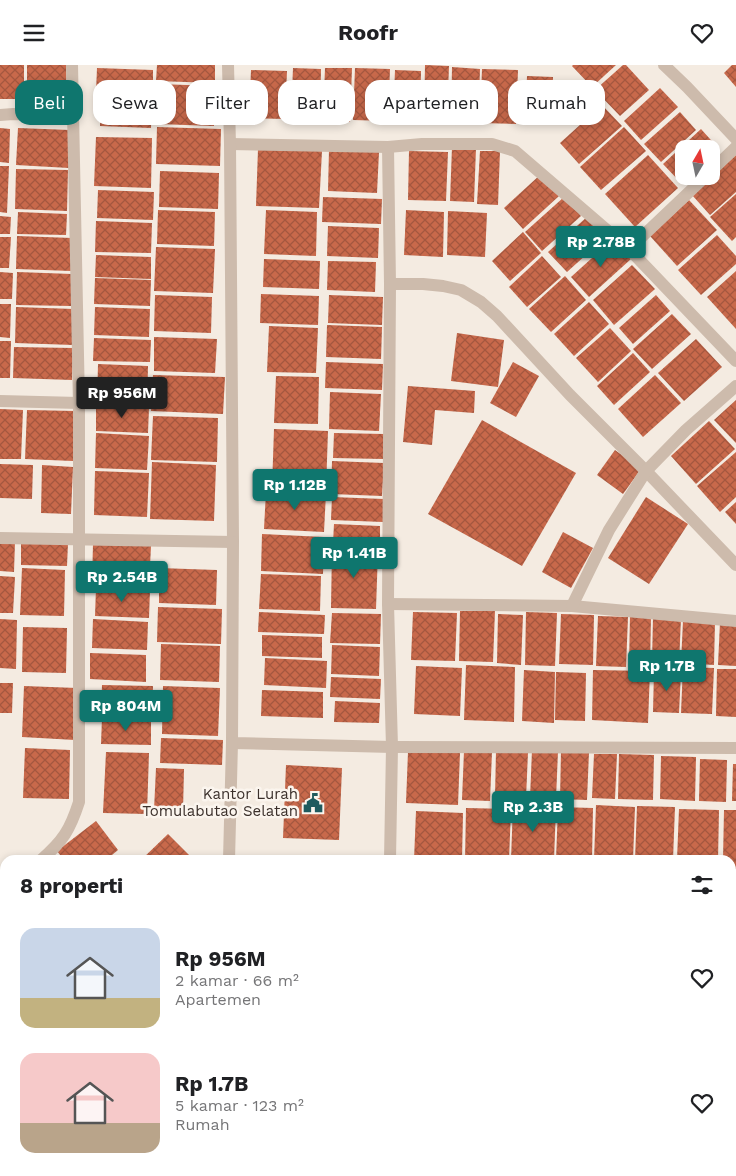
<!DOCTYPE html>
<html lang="id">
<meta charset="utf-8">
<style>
body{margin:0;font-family:"Work Sans",sans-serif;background:#f2f2f2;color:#202124;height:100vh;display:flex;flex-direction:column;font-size:19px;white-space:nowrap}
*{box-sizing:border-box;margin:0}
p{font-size:16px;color:#757577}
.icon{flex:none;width:28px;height:28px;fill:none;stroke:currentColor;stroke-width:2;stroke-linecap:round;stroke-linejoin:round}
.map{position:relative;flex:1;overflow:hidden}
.drawer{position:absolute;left:0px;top:790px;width:736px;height:321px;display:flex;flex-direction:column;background:#fff;border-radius:15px 15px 0 0;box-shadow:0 2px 8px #0003}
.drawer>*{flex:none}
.guide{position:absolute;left:15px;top:15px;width:706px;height:45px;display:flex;gap:10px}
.needle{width:32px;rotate:9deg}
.buttons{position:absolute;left:675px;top:75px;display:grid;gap:10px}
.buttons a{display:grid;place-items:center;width:45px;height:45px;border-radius:10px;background:#fff;box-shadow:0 2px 8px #0003;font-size:25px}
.price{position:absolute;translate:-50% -42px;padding:0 11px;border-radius:5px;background:#0f766e;color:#fff;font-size:16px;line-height:32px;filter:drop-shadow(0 1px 2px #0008)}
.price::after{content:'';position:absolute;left:50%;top:30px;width:15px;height:11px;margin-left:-8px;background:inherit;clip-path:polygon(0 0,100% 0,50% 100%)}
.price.selected{background:#222;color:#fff}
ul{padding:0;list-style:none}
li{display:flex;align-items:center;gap:15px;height:125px;padding:0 20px}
li span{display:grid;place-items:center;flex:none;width:140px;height:100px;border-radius:15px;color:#555}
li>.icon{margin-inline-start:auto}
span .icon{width:60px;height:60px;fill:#fffc;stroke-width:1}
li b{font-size:21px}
h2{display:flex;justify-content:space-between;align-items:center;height:60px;padding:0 20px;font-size:21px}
.tag{padding:0 18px;border-radius:15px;background:#fff;box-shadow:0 2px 8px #0003;font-size:18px;line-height:45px}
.tag.selected{background:#0f766e;color:#fff}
header{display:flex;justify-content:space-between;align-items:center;height:65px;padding:0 20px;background:#fff;font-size:22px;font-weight:700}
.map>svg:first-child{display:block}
.building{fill:url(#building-cross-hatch)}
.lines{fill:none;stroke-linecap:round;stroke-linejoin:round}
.minor{stroke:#cdbbac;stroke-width:12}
.labels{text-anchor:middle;stroke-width:5;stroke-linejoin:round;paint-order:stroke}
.poi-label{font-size:15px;fill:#3b302b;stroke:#fbf5ee;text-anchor:end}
</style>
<header><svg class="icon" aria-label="menu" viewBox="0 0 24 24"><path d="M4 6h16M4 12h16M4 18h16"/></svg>Roofr<svg class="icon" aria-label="heart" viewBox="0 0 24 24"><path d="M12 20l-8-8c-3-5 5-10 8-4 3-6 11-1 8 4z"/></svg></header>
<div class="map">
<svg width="736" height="1111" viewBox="0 0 736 1111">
<defs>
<pattern id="building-cross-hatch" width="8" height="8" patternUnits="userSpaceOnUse" patternTransform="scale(1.25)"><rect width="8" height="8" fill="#c8694b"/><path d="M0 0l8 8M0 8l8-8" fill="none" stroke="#a4573f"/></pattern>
</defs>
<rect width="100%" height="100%" fill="#f4ebe1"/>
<g class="building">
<rect x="0" y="0" width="24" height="34"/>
<polygon points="27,0 66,0 67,34 27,34"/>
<polygon points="157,0 215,0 215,18 156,16"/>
<polygon points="425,0 449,1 447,54 424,54"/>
<polygon points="573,0 616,0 592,22 572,1"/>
<polygon points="623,0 626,0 649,25 620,51 595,25"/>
<polygon points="732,0 736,0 736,22 724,8"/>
<polygon points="452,2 480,4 478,60 451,59"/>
<polygon points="97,3 153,5 153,29 96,27"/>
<polygon points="293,3 321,4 320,53 291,52"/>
<polygon points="325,3 352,3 350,57 323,56"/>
<polygon points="355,3 390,4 388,56 353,55"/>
<polygon points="482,4 518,5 516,59 480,58"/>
<polygon points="251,5 287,6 285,54 249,53"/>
<polygon points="395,5 421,6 420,56 393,55"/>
<polygon points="527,11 553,12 551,60 525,58"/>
<polygon points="158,19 215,21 214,61 157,59"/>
<polygon points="660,23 678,42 641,75 624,56"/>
<polygon points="101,29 152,31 151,63 100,61"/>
<polygon points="602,40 622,61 579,99 560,78"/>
<polygon points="680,47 696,65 661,97 644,79"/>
<polygon points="157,62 221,64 220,101 156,99"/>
<polygon points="624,62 646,86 601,125 580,102"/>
<polygon points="0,63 10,64 9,98 0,97"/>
<polygon points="18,63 70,65 69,103 16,100"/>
<polygon points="701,64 719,84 711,91 711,84 684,84 684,111 688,111 681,118 663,99"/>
<polygon points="96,72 152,73 151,123 94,121"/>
<polygon points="452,82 476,83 474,137 450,136"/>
<polygon points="258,84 322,86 319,143 256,141"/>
<polygon points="329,85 379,87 377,128 328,126"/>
<polygon points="409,86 448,87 446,136 408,135"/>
<polygon points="480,86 500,86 498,140 477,139"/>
<polygon points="648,90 678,123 635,162 605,129"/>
<polygon points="736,90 736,127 710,150 692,130"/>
<polygon points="0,101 9,101 7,148 0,147"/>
<polygon points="16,104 68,105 67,146 15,144"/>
<polygon points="160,106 219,108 218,144 159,142"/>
<polygon points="540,110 559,131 523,164 504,143"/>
<polygon points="98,125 154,127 153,155 97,153"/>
<polygon points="736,129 736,172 732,176 710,152"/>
<polygon points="323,132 382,134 381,159 322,157"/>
<polygon points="564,132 581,151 542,186 525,167"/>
<polygon points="689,135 717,165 677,201 650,171"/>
<polygon points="158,145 215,147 214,181 157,179"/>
<polygon points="266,145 317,147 316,191 264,189"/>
<polygon points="406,145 444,147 443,192 404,190"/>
<polygon points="448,146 487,148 485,192 447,190"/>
<polygon points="18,147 67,149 66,170 17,169"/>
<polygon points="0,151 11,152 10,169 0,169"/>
<polygon points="588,151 607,171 567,207 548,187"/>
<polygon points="96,156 152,158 151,188 95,187"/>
<polygon points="328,161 379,163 378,193 327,191"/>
<polygon points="523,167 541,188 510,216 492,196"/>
<polygon points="717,170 736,191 736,199 701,230 678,205"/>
<polygon points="17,171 72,173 71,206 16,204"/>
<polygon points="0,172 11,172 9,203 0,203"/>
<polygon points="613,174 631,194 589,232 571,212"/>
<polygon points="156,182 215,184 213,228 154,226"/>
<polygon points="96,190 151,192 151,214 95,212"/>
<polygon points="542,191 561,212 527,242 509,222"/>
<polygon points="264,194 320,196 319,224 263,222"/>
<polygon points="328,196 376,197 375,227 327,225"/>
<polygon points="632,200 655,224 614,260 593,235"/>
<polygon points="736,206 736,264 707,232"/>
<polygon points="0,207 13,208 12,234 0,234"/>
<polygon points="17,207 72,209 71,241 16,240"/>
<polygon points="565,211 586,235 551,267 529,244"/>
<polygon points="95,213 151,215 150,241 94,239"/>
<polygon points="261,229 319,231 318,260 260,258"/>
<polygon points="155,230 212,232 211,268 154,266"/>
<polygon points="329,230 383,232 382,260 328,258"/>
<polygon points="656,230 670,246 633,279 619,263"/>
<polygon points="589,237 609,259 574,291 554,269"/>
<polygon points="0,239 11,239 10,273 0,272"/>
<polygon points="16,242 74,244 73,280 15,278"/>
<polygon points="95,242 150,244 149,272 94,270"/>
<polygon points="672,249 691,269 652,304 633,284"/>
<polygon points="327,260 382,262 381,294 326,292"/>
<polygon points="269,261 318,263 316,308 267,307"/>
<polygon points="610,263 631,286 598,317 576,293"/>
<polygon points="457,268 504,275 498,322 451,316"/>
<polygon points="154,272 217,274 215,308 154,306"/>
<polygon points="94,273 151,275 150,297 93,296"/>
<polygon points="696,274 722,302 684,336 658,308"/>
<polygon points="0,276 11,276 10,313 0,313"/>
<polygon points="14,282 73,283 72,315 13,313"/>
<polygon points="633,288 650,307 614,340 597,321"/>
<polygon points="326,297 383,299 382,325 325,323"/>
<polygon points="513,297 539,311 516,352 490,338"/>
<polygon points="98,299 148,301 147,342 97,340"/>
<polygon points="153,310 225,312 223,349 151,346"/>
<polygon points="655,310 681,338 643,372 618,344"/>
<polygon points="276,311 319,312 318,359 274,358"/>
<polygon points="408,321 475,326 474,348 435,345 432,380 403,377"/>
<polygon points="330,327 381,329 379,366 329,364"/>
<polygon points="736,335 736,378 714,355"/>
<polygon points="96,341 149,343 148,368 96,366"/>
<polygon points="0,344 23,345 21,394 0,394"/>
<polygon points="27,345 75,346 73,396 25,394"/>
<polygon points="153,351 218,353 217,397 151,395"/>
<polygon points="482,355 576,408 522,501 428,449"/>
<polygon points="709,356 735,384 696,419 671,391"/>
<polygon points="274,364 328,366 326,424 272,423"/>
<polygon points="96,368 149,371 147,405 95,403"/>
<polygon points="334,368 384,369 383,394 333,393"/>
<polygon points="615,385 641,404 623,429 597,410"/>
<polygon points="736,387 736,432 720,447 697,421"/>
<polygon points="332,396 384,398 382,431 331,429"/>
<polygon points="152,397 216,400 214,456 150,454"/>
<polygon points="0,399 33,400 32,434 0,433"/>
<polygon points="42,400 73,402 71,449 41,448"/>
<polygon points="95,406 149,408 147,452 94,450"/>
<polygon points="266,426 326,428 324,467 264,464"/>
<polygon points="332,432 384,434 383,457 331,455"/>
<polygon points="646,432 688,459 649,519 608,493"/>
<polygon points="736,437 736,459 725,447"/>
<polygon points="334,459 380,461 380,479 333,478"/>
<polygon points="563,467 593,483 571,523 542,507"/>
<polygon points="262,469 324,472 323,509 261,506"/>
<polygon points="0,476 15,477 14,507 0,506"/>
<polygon points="21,476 68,478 67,501 21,500"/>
<polygon points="93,479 151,481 149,521 92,518"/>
<polygon points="332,484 378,486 376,544 331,543"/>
<polygon points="22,503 65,505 64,551 20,550"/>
<polygon points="159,503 217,505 216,540 159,538"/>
<polygon points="261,509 321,511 320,546 259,544"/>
<polygon points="0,511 15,512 13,548 0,548"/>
<polygon points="96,523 150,525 149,553 95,551"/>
<polygon points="158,542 222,544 221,579 157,577"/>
<polygon points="460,546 495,546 493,597 459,596"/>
<polygon points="259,547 325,550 324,569 258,567"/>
<polygon points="413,547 457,548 455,596 411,595"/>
<polygon points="526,547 557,548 555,601 525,600"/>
<polygon points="332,548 381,549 380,579 330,578"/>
<polygon points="498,549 523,550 521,600 497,598"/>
<polygon points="561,549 594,550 593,600 559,599"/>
<polygon points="598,551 628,552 626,602 596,601"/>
<polygon points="630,551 651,552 650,601 629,600"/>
<polygon points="653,552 681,553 679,599 652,598"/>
<polygon points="0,554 17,555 16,604 0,603"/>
<polygon points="93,554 148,557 147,585 92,583"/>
<polygon points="683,556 715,557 714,600 681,598"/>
<polygon points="720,557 736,558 736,601 718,600"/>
<polygon points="23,562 67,563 66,608 22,607"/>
<polygon points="262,570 322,572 322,593 262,591"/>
<polygon points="161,579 220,581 219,617 160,615"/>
<polygon points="332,580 380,582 379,611 331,609"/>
<polygon points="90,588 146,590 146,617 90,614"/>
<polygon points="265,593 327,596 326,623 264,620"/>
<polygon points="466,600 515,602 514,657 464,655"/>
<polygon points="416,601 462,603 460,651 414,649"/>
<polygon points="683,602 714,603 712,649 681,648"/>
<polygon points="717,604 736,604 736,652 716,651"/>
<polygon points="524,605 555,607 554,658 522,656"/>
<polygon points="593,605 650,606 648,658 592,655"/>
<polygon points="654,606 681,607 679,648 653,647"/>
<polygon points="556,607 586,608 585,656 555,655"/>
<polygon points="331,612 381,614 380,634 330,632"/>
<polygon points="0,618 13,618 12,648 0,648"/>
<polygon points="102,620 153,621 152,650 101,649"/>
<polygon points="24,621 77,623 75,675 22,672"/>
<polygon points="163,621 220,623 218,671 162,669"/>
<polygon points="262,625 323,627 323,653 261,651"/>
<polygon points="335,636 380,638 379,658 334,657"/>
<polygon points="102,653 151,655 151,680 101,679"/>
<polygon points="161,673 223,675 222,700 160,698"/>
<polygon points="25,683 70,685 69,734 23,733"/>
<polygon points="532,685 558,686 556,734 530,733"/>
<polygon points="464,686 492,687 490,736 462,735"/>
<polygon points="496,686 528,687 526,734 495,732"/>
<polygon points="561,686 589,687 587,735 560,734"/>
<polygon points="106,687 149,688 147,749 103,748"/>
<polygon points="408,687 460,688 458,740 406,738"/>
<polygon points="594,689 617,689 615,734 592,733"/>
<polygon points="619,689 654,690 653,735 618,734"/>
<polygon points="661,691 696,692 695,736 660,734"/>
<polygon points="700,694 727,695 726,737 699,736"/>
<polygon points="733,699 736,699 736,736 732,736"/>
<polygon points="286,700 342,703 339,775 283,773"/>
<polygon points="156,703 184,704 183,746 154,745"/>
<polygon points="513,740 556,742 554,795 511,795"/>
<polygon points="596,740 635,742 633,795 594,795"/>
<polygon points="637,741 675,742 673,795 635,795"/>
<polygon points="558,742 593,743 592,795 556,795"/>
<polygon points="466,743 511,744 509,795 465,795"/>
<polygon points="679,744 719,745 718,795 677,795"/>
<polygon points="724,745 736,745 736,804 731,804 731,795 723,795"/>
<polygon points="416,746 463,748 462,795 414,795"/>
<polygon points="96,756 118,785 106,795 64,795 57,786"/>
<polygon points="168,769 194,795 141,795"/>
<polygon points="5,835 5,882 0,875 0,839"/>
<rect x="731" y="851" width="5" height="61"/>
<polygon points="0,903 5,908 0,914"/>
<rect x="731" y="923" width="5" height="46"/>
<polygon points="5,948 5,1001 0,996 0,953"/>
<polygon points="0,1005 5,1010 5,1036 0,1041"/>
<rect x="731" y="1005" width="5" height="46"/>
<rect x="731" y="1059" width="5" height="42"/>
<polygon points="39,1106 121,1106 116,1111 44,1111"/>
<polygon points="147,1106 174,1106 179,1111 142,1111"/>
<polygon points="611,1106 677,1106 679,1108 676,1111 607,1111"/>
</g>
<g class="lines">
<g class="minor">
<polyline points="664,0 687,22 736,74"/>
<polyline points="0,50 13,49 73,52"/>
<polyline points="230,79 388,82 422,79 492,79 515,86 629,184 736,296"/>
<polyline points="388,82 390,219 388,539 392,682 390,795"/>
<polyline points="711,106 736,82"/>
<polyline points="629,184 706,111"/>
<polyline points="390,219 423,219 443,221 461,225 481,237 497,251 570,330 646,406 736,500"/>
<polyline points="0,336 79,338"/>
<polyline points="0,473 233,477 230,79 228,0"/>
<polyline points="233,477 232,678 392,682 736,683"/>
<polyline points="388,539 572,541 736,556"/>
<polyline points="572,541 609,465 646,406 686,365 736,321"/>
<path d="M 41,795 C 63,776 70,765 79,737 L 79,338 L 72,0"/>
<polyline points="229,795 232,678"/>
<polyline points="0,831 5,827"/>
<polyline points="731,842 736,842"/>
<polyline points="731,992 736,992"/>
<polyline points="0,1097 5,1091"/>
</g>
</g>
<defs>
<symbol id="civic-bare" viewBox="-9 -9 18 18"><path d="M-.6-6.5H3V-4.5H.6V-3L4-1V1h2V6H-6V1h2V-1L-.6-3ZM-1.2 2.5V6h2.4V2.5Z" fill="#1f5a5e" stroke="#fbf5ee" stroke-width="2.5" paint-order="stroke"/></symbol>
</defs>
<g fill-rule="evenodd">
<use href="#civic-bare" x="299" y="724" width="28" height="28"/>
</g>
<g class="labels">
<g class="poi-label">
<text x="298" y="734">Kantor Lurah<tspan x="298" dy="17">Tomulabutao Selatan</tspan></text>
</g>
</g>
</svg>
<div class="buttons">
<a><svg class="needle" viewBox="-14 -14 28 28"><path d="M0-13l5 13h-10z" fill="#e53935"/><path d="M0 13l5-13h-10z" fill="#757577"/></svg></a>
</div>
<b class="price" style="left:601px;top:203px">Rp 2.78B</b>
<b class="price selected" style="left:122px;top:354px">Rp 956M</b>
<b class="price" style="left:295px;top:446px">Rp 1.12B</b>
<b class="price" style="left:354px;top:514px">Rp 1.41B</b>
<b class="price" style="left:122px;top:538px">Rp 2.54B</b>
<b class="price" style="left:667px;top:627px">Rp 1.7B</b>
<b class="price" style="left:126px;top:667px">Rp 804M</b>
<b class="price" style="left:533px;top:768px">Rp 2.3B</b>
<div class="guide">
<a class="tag selected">Beli</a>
<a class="tag">Sewa</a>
<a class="tag">Filter</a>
<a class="tag">Baru</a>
<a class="tag">Apartemen</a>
<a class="tag">Rumah</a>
</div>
<section class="drawer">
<h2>8 properti<svg class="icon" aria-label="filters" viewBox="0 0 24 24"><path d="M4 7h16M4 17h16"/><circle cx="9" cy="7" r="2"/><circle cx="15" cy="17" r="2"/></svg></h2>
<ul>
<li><span style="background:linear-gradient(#c9d6e8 70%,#c2b280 0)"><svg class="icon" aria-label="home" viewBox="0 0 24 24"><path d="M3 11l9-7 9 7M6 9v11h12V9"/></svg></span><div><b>Rp 956M</b><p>2 kamar · 66 m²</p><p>Apartemen</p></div><svg class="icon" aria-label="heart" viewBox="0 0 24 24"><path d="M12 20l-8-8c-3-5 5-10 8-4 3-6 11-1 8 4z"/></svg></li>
<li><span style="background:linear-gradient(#f6c9c9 70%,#b9a48a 0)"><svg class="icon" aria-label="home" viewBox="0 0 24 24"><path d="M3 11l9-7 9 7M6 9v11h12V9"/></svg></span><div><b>Rp 1.7B</b><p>5 kamar · 123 m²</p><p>Rumah</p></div><svg class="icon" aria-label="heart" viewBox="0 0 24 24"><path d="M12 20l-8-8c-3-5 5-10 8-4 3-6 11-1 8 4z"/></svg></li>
</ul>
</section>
</div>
